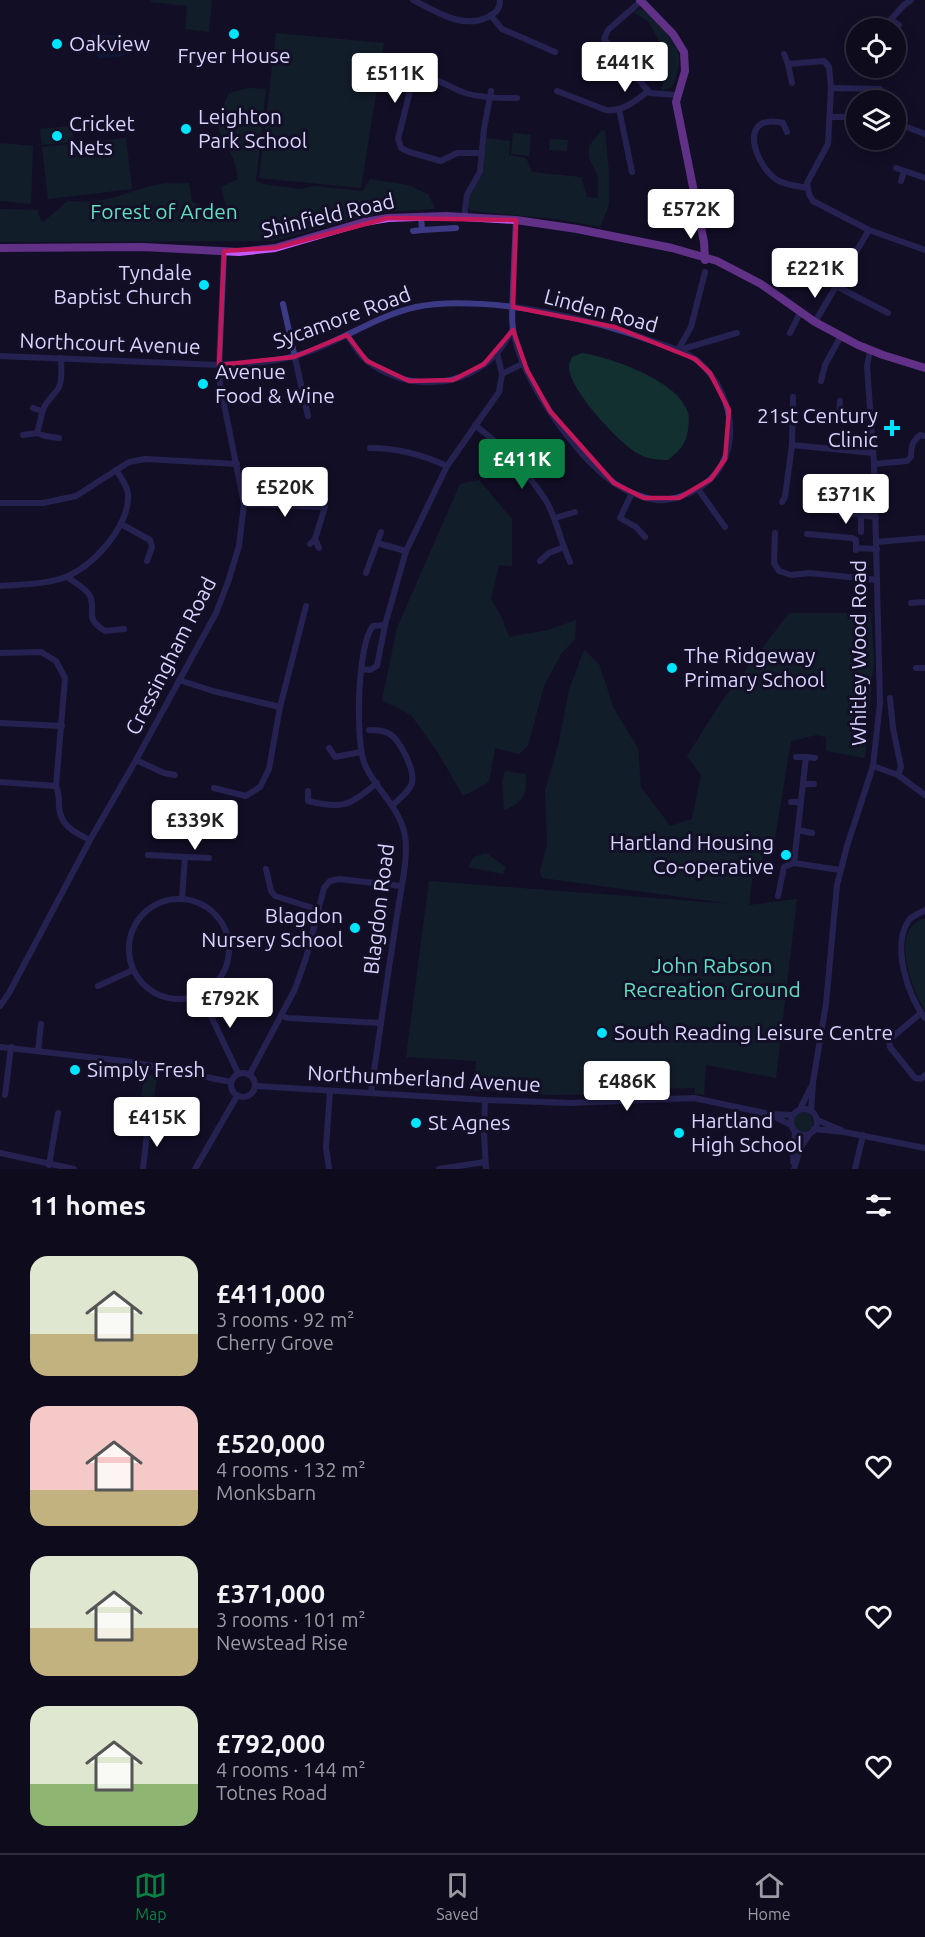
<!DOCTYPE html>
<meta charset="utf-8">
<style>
body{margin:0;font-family:Ubuntu,sans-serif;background:#1c1929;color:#f1f3f6;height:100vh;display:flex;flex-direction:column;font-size:22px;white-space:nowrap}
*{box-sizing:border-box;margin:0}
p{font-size:20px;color:#9b9ba3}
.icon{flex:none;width:33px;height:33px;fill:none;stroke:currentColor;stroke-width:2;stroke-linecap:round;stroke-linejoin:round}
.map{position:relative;height:1169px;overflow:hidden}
.panel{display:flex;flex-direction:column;background:#0e0b1c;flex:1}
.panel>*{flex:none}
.buttons{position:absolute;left:846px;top:18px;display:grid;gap:12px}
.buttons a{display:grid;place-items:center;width:60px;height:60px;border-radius:50%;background:#0e0b1c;box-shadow:0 3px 15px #0003,0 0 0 2px #2e2b3b;font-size:30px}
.price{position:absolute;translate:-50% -51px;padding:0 14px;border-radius:6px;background:#fff;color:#222;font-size:20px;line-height:39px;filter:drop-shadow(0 2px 3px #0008)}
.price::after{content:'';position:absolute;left:50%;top:36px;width:18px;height:14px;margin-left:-9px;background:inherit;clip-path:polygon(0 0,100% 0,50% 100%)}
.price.active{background:#0b8043;color:#fff}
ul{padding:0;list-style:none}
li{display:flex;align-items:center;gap:18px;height:150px;padding:0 30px}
li span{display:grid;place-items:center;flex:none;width:168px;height:120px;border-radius:18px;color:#555}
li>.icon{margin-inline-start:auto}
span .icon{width:72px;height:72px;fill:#fffc;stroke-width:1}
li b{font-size:26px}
h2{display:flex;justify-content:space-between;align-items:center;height:72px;padding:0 30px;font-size:26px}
.dock{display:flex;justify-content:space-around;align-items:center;height:84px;border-top:2px solid #2e2b3b;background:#0e0b1c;font-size:16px;color:#9b9ba3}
.dock a{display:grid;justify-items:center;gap:3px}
.dock .active{color:#0b8043}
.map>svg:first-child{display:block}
.green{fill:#12302f}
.water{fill:#0c2248}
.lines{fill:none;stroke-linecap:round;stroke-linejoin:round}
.minor{stroke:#3d3a85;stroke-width:6}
.major{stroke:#c25bff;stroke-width:8}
.marked{fill:none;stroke:#c2185b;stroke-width:4.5;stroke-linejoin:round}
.poi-dot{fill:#00e5ff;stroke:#130f26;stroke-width:2}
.labels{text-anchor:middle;stroke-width:6;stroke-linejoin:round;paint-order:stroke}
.poi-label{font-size:21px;fill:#d9d4ff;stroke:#130f26;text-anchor:start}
.park-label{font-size:21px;fill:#5fe0c0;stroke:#130f26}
.street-label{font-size:21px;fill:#d9d4ff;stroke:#130f26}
</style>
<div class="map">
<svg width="925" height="1169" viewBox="0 0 925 1169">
<rect width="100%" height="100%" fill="#130f26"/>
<g class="green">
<polygon points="151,0 212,0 209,32 185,29 187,6 151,2"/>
<path d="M 640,9 L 644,10 C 656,23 680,42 679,61 C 679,66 677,71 676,76 C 674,87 672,89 661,90 L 665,76 L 658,39 L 648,21 L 633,12 Z"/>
<polygon points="276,33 384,43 361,188 259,178"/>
<path d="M 248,88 L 266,89 L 256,181 L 263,184 L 301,189 L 313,186 L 363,191 L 370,179 L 408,185 L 428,194 L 435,209 L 389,212 L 363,217 L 273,241 L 0,242 L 0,209 L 38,210 L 39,216 L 43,222 L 68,201 C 107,205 121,193 156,185 C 167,182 179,184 189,183 L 192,202 L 203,206 L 226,206 L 221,187 L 238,179 L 234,160 L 219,131 L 219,116 L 229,93 Z"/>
<polygon points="72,126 73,142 42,145 40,129"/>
<polygon points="605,130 609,172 609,205 600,227 557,219 471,211 468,207 471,194 483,174 486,138 510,141 509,155 526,158 532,172 581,177 587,197 598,198 598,177 589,157 589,146 601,131"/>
<polygon points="513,133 531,135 529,156 511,154"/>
<polygon points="126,138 132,189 48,199 42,147"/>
<polygon points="550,139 568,140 567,151 549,150"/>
<polygon points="0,143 33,146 31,204 0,201"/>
<path d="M 582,353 C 610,357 674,380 686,408 C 690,414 689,423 688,430 C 686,445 679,451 668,460 C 656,460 647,459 637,453 C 619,443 567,387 569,366 C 569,363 571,360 572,357 Z"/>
<polygon points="479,480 512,519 512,566 499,565 491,599 501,616 509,637 548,630 576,620 575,639 561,654 544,686 528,745 519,754 495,748 489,782 463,796 437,751 411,715 382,700 397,628 460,484"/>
<polygon points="789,613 871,613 874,658 865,758 826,751 826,737 816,735 791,741 774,845 765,850 761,863 754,863 749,905 797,899 776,1078 706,1065 704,1095 695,1094 695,1088 648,1089 636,1093 557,1095 474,1091 476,1061 406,1057 429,881 733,904 542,878 540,872 547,844 545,791 558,746 569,690 584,650 599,664 614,709 638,748 641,787 670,826 692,819 701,775 687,756 720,704"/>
<path d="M 505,771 L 526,774 C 527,795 524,802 504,810 L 502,781 Z"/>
<polygon points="486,853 506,867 503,874 468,867 474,857"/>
<path d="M 922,919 L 925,919 L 925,1011 C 914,993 896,947 911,928 C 913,924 919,921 922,919 Z"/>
<polygon points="145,1074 157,1076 154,1098 141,1096"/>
<circle cx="803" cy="1122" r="10"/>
</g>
<polygon class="water" points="92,34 116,36 124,40 128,51 121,57 98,58 93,48"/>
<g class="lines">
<g class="minor">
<path d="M 413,0 C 436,11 462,30 488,17 C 496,13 500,9 500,0"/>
<polyline points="641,1 608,30 604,39 650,93 677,95"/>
<polyline points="491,16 502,29 555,52"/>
<polyline points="891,20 899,25"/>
<polyline points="883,28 904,5 911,0"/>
<polyline points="784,54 788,64"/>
<polyline points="792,83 788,64 824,61 829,67 831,88"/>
<path d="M 557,91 L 606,110 C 622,112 636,101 648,91"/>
<polyline points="882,100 883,94 880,89 831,88 828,144 807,183 809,194 813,201 869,230 925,250"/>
<polyline points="619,109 632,172"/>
<polyline points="830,117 856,117"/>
<polyline points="896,123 925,134"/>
<path d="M 787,132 L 783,123 C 735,112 756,169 779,181 C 787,185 798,186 807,188"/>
<path d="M 482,153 L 457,153 L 441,161 L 409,152 L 401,148 L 398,139 L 412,83 C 429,70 449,88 465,93 C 482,98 500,98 517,98"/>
<polyline points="896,168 925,178"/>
<polyline points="901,181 904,171"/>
<polyline points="464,217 467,195 480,172 484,129 491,91"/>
<polyline points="422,230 456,228"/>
<polyline points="413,231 422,230 421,216"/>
<polyline points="836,286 888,313"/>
<polyline points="283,304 308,416"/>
<polyline points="815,322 869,230"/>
<polyline points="790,333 800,313"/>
<path d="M 347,335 C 353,344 358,354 367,361 C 405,391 463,390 497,353 C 503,346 508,337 513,330"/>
<polyline points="678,350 691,327 705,272"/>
<polyline points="679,350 737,333"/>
<path d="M 0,356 L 219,365 C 250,364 281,362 311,351 C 346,338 379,315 416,307 C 452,299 509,305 545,312 C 583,319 619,329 655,342 C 670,347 686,352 698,361 C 738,395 746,466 692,492 C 681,497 670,501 657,500 C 642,498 627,492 614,483 C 574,454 520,378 513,329 C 511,316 513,301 513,288 C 514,265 515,243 516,220"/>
<polyline points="502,374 524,363"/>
<polyline points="821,381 825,365 841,336"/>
<polyline points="840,401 839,413 871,416"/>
<polyline points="33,408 42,411"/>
<path d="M 475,425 C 501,445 526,471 545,499 C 554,513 558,531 564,547 L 549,553 L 540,561"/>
<polyline points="37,433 45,436 59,438"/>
<path d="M 23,435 L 37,433 C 40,425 40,418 43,410 C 46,400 55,395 59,387 C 63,379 61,367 61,358"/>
<polyline points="792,445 793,397"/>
<path d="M 370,448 C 398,448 421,454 447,466"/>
<path d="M 874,464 L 907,461 L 911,457 C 911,446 912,442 920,435 L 925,436"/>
<polyline points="698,489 725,527"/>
<polyline points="632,493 620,518 636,527 645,537"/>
<polyline points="821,498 828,510 876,517"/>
<polyline points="782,502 785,497 792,445 873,453"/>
<polyline points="0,503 43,503 76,496 129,462 145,459 237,464"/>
<polyline points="244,504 325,507 315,539 310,544"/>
<polyline points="555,518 575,512"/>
<polyline points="121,524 150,540 152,547 147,561"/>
<polyline points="381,532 377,543 406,551"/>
<polyline points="861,532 861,483"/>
<polyline points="775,533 774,563 779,571 791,575 810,573 877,580"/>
<polyline points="807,534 852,538 856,540 856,548"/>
<polyline points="315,539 319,548"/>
<polyline points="876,542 925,538"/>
<polyline points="564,547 570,562"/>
<polyline points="856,550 856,548 877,549"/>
<polyline points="366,573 377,543"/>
<path d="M 67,577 C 74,582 86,588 90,596 C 97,613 83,617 105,631 L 124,629"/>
<path d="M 0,586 C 21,584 48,585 68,576 C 95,564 130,525 128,494 C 127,485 121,477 116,470"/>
<polyline points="911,603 925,602"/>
<path d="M 0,653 L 41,652 L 56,661 L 65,678 L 56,786 C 59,793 59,798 59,806 C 60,826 74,832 90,840"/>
<polyline points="916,668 925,668"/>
<polyline points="362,669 370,670 377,666 385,625"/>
<polyline points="179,680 213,691 280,707 306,606"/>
<polyline points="890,698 893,728 901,767 898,775"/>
<polyline points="0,723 62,726"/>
<path d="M 369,730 C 375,730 383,730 388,733 C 400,739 415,770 412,783 C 409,792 399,799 393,805"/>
<polyline points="329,748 335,757 361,752"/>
<polyline points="796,757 806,757"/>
<polyline points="136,760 164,773 175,775"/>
<polyline points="873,766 898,775 925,795"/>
<polyline points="0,782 56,786"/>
<polyline points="803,784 814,784"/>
<polyline points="214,788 246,796 260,787 269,769 280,707"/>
<path d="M 308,791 L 308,801 C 344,810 349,805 377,783"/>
<polyline points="791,802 801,802"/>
<polyline points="798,830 812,833"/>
<polyline points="148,855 185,857 182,899"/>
<polyline points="185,857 209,858"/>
<polyline points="794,863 840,870"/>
<polyline points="266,869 271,891 275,896 319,910"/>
<polyline points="778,896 784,867 794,863 806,757 815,758"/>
<circle cx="179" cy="949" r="50"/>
<path d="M 925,910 C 920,913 912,916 909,920 C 891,945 908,997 925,1018"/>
<polyline points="98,986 133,970"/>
<polyline points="201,995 238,1073"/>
<polyline points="0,1006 9,993 90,840 136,760 216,613 228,582 239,546 244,504 220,384 219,365 224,251"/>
<polyline points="921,1013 889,1040 890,1047 915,1078 921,1079 925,1075"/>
<polyline points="282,1016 288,1018 381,1023"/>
<polyline points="0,1047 132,1062 231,1082"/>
<polyline points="38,1051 41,1024"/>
<circle cx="243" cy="1085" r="12"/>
<polyline points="250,1074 295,989 306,958 324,888 330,881 339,879 401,886"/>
<polyline points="256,1086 485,1100 571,1103 694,1098 769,1114 793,1115"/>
<path d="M 371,1093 C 379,1036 387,979 396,922 C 399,898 409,858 405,836 C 400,807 376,790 365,765 C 355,742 357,645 373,626 L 385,625 L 406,551 L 447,466 L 499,392 L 502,374 L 497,353"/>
<polyline points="5,1095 11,1047"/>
<polyline points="485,1100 484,1133 486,1169"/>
<polyline points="800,1109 813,1083"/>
<circle cx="804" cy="1122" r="13"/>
<polyline points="811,1111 813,1082 826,1004 837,885 847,846 873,766 880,703 874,464 867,366 870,351"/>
<polyline points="773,1116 791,1125"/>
<polyline points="817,1120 841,1130"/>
<polyline points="814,1129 844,1132 925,1148"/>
<polyline points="0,1153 74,1169"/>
<polyline points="793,1162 795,1132"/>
<polyline points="49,1165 58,1113"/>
<polyline points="143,1169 148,1123"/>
<polyline points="195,1169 237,1096"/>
<polyline points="329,1169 326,1147 330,1091"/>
<polyline points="439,1169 485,1162"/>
<polyline points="794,1169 800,1149 809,1135"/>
<polyline points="855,1169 863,1135"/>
</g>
<g class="major">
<polyline points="640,0 673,34 684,52 685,71 676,102 704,242 705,260"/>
<polyline points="0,248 143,247 239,252 275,248 364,222 388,218 446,216 516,220 577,229 672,248 717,261 761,284 815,322 858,345 883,355 925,368"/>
</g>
</g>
<path d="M0 0H925V1169H0ZM 388,218 L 516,220 L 513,307 L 615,327 L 695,359 L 710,373 L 729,410 L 725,459 L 711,479 L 679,498 L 644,498 L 614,483 L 550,411 L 527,370 L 513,330 L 484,364 L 453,380 L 409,381 L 367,361 L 347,335 L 294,357 L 219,365 L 224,251 L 275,248 Z" fill="#130f26" fill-opacity=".55" fill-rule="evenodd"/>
<path class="marked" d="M 388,218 L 516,220 L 513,307 L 615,327 L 695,359 L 710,373 L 729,410 L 725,459 L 711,479 L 679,498 L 644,498 L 614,483 L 550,411 L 527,370 L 513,330 L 484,364 L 453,380 L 409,381 L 367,361 L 347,335 L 294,357 L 219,365 L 224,251 L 275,248 Z"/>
<g class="poi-dot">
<circle cx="234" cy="34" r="6"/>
<circle cx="57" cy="44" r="6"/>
<circle cx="186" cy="129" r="6"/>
<circle cx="57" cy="136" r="6"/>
<circle cx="204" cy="285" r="6"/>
<circle cx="203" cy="384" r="6"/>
<path d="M889 419h6v6h6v6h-6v6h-6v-6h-6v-6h6z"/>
<circle cx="672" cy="668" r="6"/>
<circle cx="786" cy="855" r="6"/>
<circle cx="355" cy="928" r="6"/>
<circle cx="602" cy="1033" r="6"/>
<circle cx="75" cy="1070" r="6"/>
<circle cx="416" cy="1123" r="6"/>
<circle cx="679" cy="1133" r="6"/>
</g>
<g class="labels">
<g class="poi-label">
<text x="69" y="51">Oakview</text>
<text x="234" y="63" text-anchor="middle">Fryer House</text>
<text x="198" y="124">Leighton<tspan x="198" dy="24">Park School</tspan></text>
<text x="69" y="131">Cricket<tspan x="69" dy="24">Nets</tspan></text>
<text x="192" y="280" text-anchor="end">Tyndale<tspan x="192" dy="24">Baptist Church</tspan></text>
<text x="215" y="379">Avenue<tspan x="215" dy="24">Food &amp; Wine</tspan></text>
<text x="878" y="423" text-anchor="end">21st Century<tspan x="878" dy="24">Clinic</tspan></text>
<text x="684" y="663">The Ridgeway<tspan x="684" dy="24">Primary School</tspan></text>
<text x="774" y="850" text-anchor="end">Hartland Housing<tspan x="774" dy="24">Co-operative</tspan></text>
<text x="343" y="923" text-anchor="end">Blagdon<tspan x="343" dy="24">Nursery School</tspan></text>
<text x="614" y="1040">South Reading Leisure Centre</text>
<text x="87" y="1077">Simply Fresh</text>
<text x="691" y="1128">Hartland<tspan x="691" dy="24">High School</tspan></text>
<text x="428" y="1130">St Agnes</text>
</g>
<g class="park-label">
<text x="164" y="219">Forest of Arden</text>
<text x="712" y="973">John Rabson<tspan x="712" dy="24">Recreation Ground</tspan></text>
</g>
<g class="street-label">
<text transform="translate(328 216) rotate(-13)" y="7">Shinfield Road</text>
<text transform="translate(601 311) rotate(15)" y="7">Linden Road</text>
<text transform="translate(342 318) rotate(-20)" y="7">Sycamore Road</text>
<text transform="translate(110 344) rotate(2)" y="7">Northcourt Avenue</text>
<text transform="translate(859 653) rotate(-90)" y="7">Whitley Wood Road</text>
<text transform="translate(171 656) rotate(-63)" y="7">Cressingham Road</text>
<text transform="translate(379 909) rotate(-83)" y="7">Blagdon Road</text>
<text transform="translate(424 1079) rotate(3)" y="7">Northumberland Avenue</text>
</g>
</g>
</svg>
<div class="buttons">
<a><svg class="icon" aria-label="locate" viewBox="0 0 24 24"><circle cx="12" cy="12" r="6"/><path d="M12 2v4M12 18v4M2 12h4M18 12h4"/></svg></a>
<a><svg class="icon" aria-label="layers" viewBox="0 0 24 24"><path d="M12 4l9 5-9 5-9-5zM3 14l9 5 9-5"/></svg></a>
</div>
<b class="price" style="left:625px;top:93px">£441K</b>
<b class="price" style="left:395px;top:104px">£511K</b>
<b class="price" style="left:691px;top:240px">£572K</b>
<b class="price" style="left:815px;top:299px">£221K</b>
<b class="price active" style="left:522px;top:490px">£411K</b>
<b class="price" style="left:285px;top:518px">£520K</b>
<b class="price" style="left:846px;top:525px">£371K</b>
<b class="price" style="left:195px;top:851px">£339K</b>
<b class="price" style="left:230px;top:1029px">£792K</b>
<b class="price" style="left:627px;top:1112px">£486K</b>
<b class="price" style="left:157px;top:1148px">£415K</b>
</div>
<section class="panel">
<h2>11 homes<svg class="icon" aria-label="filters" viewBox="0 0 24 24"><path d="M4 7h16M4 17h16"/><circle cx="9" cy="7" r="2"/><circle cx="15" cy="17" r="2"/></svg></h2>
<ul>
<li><span style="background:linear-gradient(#dfe7d0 65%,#c2b280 0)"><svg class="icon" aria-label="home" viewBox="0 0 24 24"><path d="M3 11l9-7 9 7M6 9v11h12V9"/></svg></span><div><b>£411,000</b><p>3 rooms · 92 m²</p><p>Cherry Grove</p></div><svg class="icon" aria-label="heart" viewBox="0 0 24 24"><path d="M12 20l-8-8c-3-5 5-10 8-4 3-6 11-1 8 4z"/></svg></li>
<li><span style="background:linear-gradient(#f6c9c9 70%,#c2b280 0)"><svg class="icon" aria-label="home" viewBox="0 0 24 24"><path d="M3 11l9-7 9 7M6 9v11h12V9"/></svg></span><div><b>£520,000</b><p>4 rooms · 132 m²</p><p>Monksbarn</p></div><svg class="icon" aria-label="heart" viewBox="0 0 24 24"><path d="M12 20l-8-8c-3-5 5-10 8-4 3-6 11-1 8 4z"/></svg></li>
<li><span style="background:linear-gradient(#dfe7d0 60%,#c2b280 0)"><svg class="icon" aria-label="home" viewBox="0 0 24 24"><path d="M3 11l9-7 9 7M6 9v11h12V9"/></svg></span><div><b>£371,000</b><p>3 rooms · 101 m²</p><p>Newstead Rise</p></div><svg class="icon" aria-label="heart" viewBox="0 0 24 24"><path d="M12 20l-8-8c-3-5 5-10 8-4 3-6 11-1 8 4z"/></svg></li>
<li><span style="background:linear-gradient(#dfe7d0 65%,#8fb573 0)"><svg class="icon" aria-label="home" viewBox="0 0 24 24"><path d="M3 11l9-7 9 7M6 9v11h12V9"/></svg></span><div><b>£792,000</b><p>4 rooms · 144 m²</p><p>Totnes Road</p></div><svg class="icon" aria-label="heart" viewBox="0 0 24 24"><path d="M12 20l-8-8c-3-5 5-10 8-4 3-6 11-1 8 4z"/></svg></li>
</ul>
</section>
<nav class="dock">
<a class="active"><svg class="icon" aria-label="map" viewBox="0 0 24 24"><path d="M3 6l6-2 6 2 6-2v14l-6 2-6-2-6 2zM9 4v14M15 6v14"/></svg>Map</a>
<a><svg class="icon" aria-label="saved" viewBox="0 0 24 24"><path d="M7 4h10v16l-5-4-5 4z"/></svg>Saved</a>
<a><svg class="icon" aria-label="home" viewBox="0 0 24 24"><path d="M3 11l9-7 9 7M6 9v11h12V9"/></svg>Home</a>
</nav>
